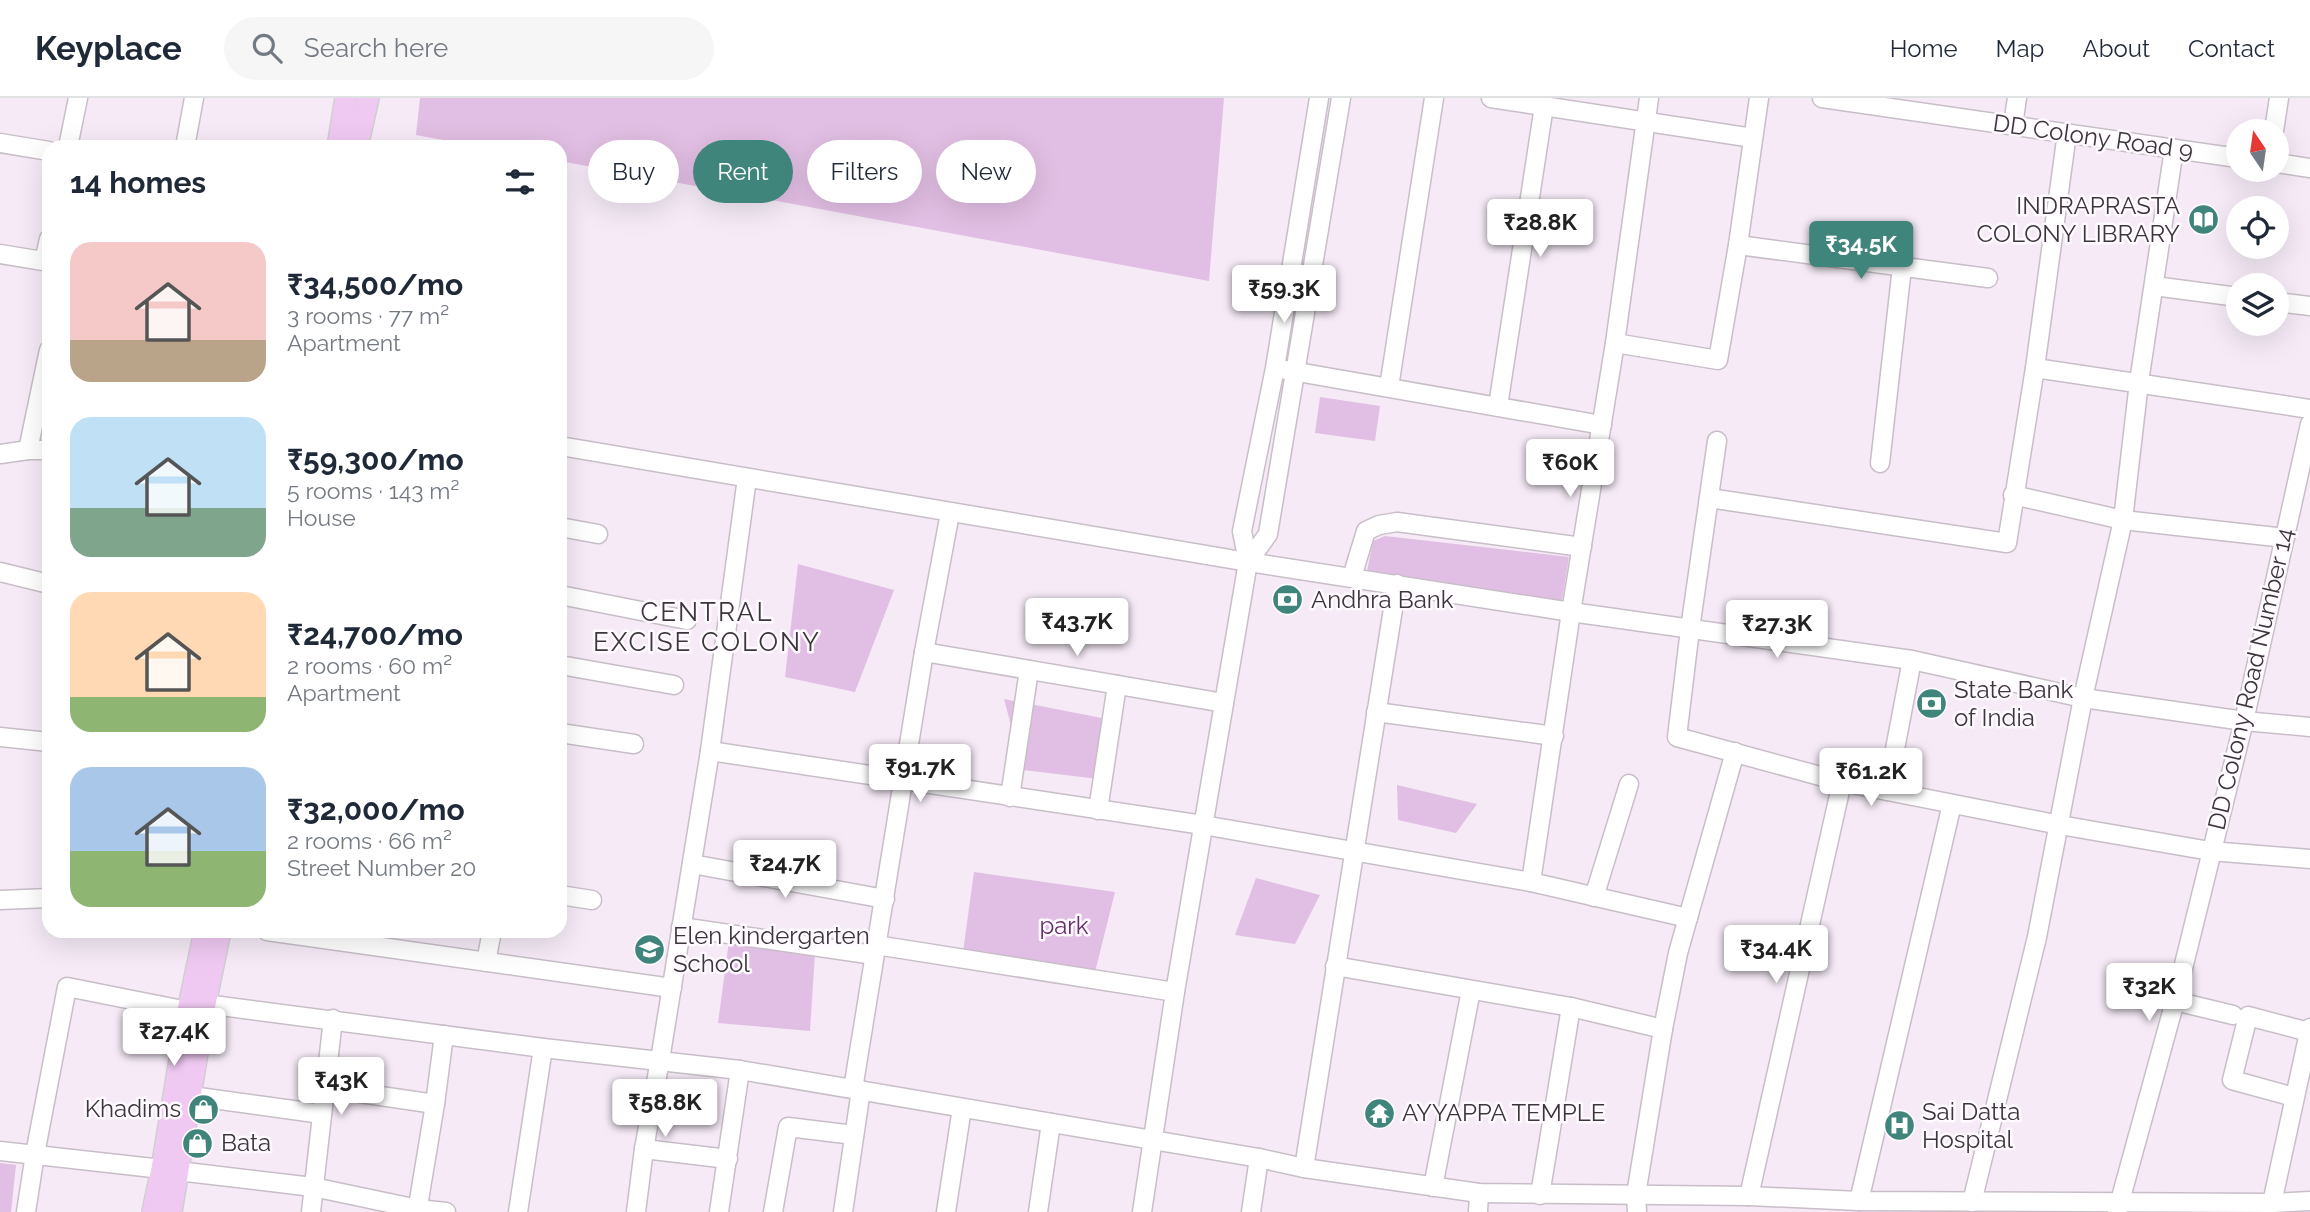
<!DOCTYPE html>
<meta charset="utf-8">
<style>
body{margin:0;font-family:Raleway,sans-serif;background:#f6f6f7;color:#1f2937;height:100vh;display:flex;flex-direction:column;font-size:26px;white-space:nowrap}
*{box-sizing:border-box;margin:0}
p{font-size:23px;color:#747a83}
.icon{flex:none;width:38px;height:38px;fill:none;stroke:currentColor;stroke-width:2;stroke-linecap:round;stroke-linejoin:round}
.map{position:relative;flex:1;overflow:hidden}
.panel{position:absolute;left:42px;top:42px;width:525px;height:798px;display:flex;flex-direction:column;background:#fff;border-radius:21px;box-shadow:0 7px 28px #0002}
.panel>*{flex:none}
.banner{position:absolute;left:588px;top:42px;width:665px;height:63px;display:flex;gap:14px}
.needle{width:46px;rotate:347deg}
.fabs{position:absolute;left:2226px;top:21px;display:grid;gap:14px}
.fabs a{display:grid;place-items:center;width:63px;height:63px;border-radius:50%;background:#fff;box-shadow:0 7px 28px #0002;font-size:35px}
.price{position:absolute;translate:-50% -60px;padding:0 16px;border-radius:7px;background:#fff;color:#222;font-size:23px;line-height:46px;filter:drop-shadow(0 2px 4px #0008)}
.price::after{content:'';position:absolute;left:50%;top:42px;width:21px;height:16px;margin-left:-10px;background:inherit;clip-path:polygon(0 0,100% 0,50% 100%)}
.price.active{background:#40857b;color:#fff}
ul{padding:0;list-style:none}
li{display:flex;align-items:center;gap:21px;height:175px;padding:0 28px}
li span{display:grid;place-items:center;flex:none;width:196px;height:140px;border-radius:21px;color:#555}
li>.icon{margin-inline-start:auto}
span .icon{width:84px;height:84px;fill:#fffc;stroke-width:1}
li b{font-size:30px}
h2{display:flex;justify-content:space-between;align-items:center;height:84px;padding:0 28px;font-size:30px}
.tag{padding:0 24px;border-radius:32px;background:#fff;box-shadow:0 7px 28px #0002;font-size:24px;line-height:63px}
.tag.active{background:#40857b;color:#fff}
header{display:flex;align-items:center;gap:42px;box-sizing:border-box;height:98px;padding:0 35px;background:#fff;border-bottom:2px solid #e0e1e3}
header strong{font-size:33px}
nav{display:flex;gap:38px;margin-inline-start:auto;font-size:24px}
.search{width:490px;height:63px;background:#f6f6f7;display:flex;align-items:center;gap:18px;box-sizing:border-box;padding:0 24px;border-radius:38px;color:#747a83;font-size:26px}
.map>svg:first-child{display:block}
.green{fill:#e1bee3}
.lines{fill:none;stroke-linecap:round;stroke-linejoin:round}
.minor-casing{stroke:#c8bec8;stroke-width:21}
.major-casing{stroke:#d0cfd0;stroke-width:24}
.minor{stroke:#fff;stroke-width:18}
.major{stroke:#f0c9f2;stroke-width:21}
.labels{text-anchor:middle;stroke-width:5;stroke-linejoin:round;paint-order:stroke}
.street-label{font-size:24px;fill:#3a363a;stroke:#fffaff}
.poi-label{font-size:24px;fill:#3a363a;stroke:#fffaff;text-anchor:start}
.park-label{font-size:24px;fill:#652b6a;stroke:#fffaff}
.neighbourhood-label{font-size:26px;letter-spacing:2px;fill:#3a363a;stroke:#fffaff}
</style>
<header>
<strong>Keyplace</strong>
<div class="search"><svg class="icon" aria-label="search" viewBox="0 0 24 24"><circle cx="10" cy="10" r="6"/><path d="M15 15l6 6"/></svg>Search here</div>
<nav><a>Home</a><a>Map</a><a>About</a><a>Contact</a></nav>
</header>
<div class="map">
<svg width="2310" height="1114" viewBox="0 0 2310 1114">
<rect width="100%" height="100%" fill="#f5eaf6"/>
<g class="green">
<polygon points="420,0 1224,0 1209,183 560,63 560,49 482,49 416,37"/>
<polygon points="1320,299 1380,308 1375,343 1315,335"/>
<polygon points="1385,438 1569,459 1562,503 1367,473 1373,443"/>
<polygon points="798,466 894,492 855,594 785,579"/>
<polygon points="1004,601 1122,624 1107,682 1023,672"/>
<polygon points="1397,687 1477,706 1456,735 1398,722"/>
<polygon points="974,774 1115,794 1095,874 963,854"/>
<polygon points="1256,780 1320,797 1295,846 1235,837"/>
<polygon points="729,843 815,855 810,933 718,925"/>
<polygon points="0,1065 16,1067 11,1114 0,1114"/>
</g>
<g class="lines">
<defs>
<g id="minor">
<polyline points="1491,0 1753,40"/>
<polyline points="1822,0 2238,60"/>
<polyline points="2013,27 2017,0"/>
<polyline points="2274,33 2279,0"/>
<polyline points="0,45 49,53"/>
<polyline points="68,49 78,0"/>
<polyline points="185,49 194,0"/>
<polyline points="2277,65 2310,70"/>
<polyline points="1738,147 1988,180"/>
<polyline points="0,156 49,164"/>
<polyline points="44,163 49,141"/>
<polyline points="2154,188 2238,199"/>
<polyline points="2277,204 2310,208"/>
<polyline points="1615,245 1718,262 1738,147 1759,0"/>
<polyline points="2035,270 2310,311"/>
<polyline points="1286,272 1602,327"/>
<polyline points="1389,289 1434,0"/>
<polyline points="1498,308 1544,8"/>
<polyline points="1717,343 1690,531 1677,639 1842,684 2060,727 2210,753 2310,761"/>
<polyline points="560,348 1248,464 1571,514 1912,562 2083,600 2244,623 2310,629"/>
<polyline points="28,352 49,252"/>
<polyline points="0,356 28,352 49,352"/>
<polyline points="1880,365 1902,169"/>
<polyline points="2013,397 2123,422 2285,440"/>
<polyline points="1709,400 2007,445 2035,270 2067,35"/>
<polyline points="560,429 598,436"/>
<polyline points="1248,464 1268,436 1341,0"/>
<polyline points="0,474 49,486"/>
<polyline points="1352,479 1366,433 1379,427 1397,424 1582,449"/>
<polyline points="560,497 687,522"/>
<polyline points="924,554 1224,605"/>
<polyline points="560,567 674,587"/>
<polyline points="1376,614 1554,638"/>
<polyline points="560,635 634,646"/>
<polyline points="0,639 49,644"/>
<polyline points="710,653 1203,727 1531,784 1688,820"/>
<polyline points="1887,693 1912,562"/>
<polyline points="1010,699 1029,572"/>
<polyline points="1098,712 1117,587"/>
<polyline points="692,766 885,801"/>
<polyline points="1531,784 1571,514 1615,245 1649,0"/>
<polyline points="560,797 592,802"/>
<polyline points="1594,799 1629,686"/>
<polyline points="0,802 49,800"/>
<polyline points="681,829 874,857"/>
<polyline points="267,833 672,890"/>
<polyline points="876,847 1175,894"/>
<polyline points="486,864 492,833"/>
<polyline points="1335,868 1571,909 1663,931"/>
<polyline points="2175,903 2233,917"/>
<polyline points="205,906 543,950 740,972 1259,1060 1304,1070 1479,1095 1749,1098 1859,1103 2272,1105 2310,1103"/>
<polyline points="326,990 435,1006"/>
<polyline points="853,991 924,554 950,415"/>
<polyline points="191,998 322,1016"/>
<polyline points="2294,999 2232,982 2248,918 2309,934"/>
<polyline points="644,1051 728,1061"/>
<polyline points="0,1053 162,1071"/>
<polyline points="1304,1070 1397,486"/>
<polyline points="178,1073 313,1089 418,1111 446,1114"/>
<polyline points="1433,1089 1471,892"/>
<polyline points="1540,1097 1571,909"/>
<polyline points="1749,1098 1842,684"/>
<polyline points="1859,1103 1952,706"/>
<polyline points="1972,1104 2037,839 2083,600 2123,422 2139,284 2174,51"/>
<polyline points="2272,1105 2310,930"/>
<polyline points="26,1114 35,1056 67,889 188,913"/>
<polyline points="311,1114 333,921"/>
<polyline points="417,1114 435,1006 444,937"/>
<polyline points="518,1114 543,950"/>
<polyline points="636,1114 644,1051 660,962 710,653 747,380"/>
<polyline points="719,1114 740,972"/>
<polyline points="773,1114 788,1029 854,1037"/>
<polyline points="843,1114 861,992"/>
<polyline points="946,1114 962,1010"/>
<polyline points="1038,1114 1051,1025"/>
<polyline points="1142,1114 1175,894 1248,464 1242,433 1275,270 1319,0"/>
<polyline points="1251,1114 1259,1060"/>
<polyline points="1478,1114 1479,1095"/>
<polyline points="1637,1114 1636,1097 1663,931 1678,855 1735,654"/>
<polyline points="2117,1114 2175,903 2244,623 2310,326"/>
</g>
<g id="major">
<polyline points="338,49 346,0"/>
<polyline points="357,49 368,0"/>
<polyline points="153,1114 162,1071 188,913 205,833"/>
<polyline points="171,1114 205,906 220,833"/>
</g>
</defs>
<use href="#minor" class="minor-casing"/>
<use href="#major" class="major-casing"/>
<use href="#minor" class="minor"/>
<use href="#major" class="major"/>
</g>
<defs>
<symbol id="library-disc" viewBox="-11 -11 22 22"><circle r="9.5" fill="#40857b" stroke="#fffaff"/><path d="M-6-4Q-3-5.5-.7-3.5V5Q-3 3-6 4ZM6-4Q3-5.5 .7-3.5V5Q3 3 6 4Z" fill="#fff"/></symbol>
<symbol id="bank-disc" viewBox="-11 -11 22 22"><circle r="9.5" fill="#40857b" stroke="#fffaff"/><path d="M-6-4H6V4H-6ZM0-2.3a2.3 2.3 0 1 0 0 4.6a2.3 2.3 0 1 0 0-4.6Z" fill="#fff"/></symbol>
<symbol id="university-disc" viewBox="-11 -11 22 22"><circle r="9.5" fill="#40857b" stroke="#fffaff"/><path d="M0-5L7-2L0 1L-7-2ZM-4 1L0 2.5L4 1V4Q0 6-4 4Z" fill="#fff"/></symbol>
<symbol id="shop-disc" viewBox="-11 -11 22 22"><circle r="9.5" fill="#40857b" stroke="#fffaff"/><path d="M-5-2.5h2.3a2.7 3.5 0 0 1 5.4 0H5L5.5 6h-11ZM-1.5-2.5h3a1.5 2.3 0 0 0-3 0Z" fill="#fff"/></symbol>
<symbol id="temple-disc" viewBox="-11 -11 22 22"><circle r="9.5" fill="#40857b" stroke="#fffaff"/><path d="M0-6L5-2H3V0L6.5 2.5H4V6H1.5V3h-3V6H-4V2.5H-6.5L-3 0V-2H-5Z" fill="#fff"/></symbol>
<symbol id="hospital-disc" viewBox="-11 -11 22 22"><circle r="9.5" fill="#40857b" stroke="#fffaff"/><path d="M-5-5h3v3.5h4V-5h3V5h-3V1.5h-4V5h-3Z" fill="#fff"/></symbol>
</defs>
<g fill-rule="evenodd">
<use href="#library-disc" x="2186" y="104" width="35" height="35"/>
<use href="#bank-disc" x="1270" y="484" width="35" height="35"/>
<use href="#bank-disc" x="1914" y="588" width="35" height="35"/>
<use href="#university-disc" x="632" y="834" width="35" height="35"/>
<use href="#shop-disc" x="186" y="994" width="35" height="35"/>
<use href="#temple-disc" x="1362" y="998" width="35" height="35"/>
<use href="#hospital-disc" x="1882" y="1010" width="35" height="35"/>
<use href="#shop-disc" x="180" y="1028" width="35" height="35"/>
</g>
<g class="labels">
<g class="street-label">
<text transform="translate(2093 39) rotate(8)" y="8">DD Colony Road 9</text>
<text transform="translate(2251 581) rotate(-77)" y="8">DD Colony Road Number 14</text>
</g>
<g class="poi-label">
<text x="2180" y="116" text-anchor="end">INDRAPRASTA<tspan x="2180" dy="28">COLONY LIBRARY</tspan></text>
<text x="1311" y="510">Andhra Bank</text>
<text x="1954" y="600">State Bank<tspan x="1954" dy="28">of India</tspan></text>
<text x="673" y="846">Elen kindergarten<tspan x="673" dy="28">School</tspan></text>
<text x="181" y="1019" text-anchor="end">Khadims</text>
<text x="1922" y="1022">Sai Datta<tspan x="1922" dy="28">Hospital</tspan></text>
<text x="1402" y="1023">AYYAPPA TEMPLE</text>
<text x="221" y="1053">Bata</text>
</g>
<g class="park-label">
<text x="1064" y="836">park</text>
</g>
<g class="neighbourhood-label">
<text x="707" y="523">CENTRAL<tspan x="707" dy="30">EXCISE COLONY</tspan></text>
</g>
</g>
</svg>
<div class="fabs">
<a><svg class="needle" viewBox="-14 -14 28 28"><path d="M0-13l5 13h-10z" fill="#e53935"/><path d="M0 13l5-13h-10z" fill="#747a83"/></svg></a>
<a><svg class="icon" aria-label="locate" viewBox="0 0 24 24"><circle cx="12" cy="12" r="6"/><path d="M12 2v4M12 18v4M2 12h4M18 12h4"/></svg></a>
<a><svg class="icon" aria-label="layers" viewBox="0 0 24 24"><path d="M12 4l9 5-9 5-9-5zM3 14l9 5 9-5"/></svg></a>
</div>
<b class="price" style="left:1540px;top:161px">₹28.8K</b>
<b class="price active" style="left:1861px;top:183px">₹34.5K</b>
<b class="price" style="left:1284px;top:227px">₹59.3K</b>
<b class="price" style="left:1570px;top:401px">₹60K</b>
<b class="price" style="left:1077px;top:560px">₹43.7K</b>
<b class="price" style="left:1777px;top:562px">₹27.3K</b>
<b class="price" style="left:920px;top:706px">₹91.7K</b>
<b class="price" style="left:1871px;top:710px">₹61.2K</b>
<b class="price" style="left:785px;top:802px">₹24.7K</b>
<b class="price" style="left:1776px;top:887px">₹34.4K</b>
<b class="price" style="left:2149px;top:925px">₹32K</b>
<b class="price" style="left:174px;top:970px">₹27.4K</b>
<b class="price" style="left:341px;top:1019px">₹43K</b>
<b class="price" style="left:665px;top:1041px">₹58.8K</b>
<div class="banner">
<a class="tag">Buy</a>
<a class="tag active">Rent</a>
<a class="tag">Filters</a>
<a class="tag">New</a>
</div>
<section class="panel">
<h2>14 homes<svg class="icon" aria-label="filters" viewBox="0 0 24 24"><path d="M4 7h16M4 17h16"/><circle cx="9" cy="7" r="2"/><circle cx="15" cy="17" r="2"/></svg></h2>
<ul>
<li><span style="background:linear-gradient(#f6c9c9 70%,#b9a48a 0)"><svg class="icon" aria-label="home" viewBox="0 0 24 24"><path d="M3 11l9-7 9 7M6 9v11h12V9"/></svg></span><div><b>₹34,500/mo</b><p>3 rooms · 77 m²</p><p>Apartment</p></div></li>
<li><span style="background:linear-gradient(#bfe0f5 65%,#7fa58c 0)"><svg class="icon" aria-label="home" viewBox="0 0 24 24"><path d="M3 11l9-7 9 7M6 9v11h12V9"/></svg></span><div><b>₹59,300/mo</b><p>5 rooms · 143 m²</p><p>House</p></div></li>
<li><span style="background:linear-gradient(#ffd9b3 75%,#8fb573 0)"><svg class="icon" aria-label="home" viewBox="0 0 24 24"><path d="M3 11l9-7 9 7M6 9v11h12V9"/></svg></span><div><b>₹24,700/mo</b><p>2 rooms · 60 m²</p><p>Apartment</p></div></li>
<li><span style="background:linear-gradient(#a9c7e8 60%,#8fb573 0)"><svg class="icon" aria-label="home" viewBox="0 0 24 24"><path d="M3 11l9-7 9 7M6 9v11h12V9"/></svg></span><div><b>₹32,000/mo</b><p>2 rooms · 66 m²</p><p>Street Number 20</p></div></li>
</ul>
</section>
</div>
